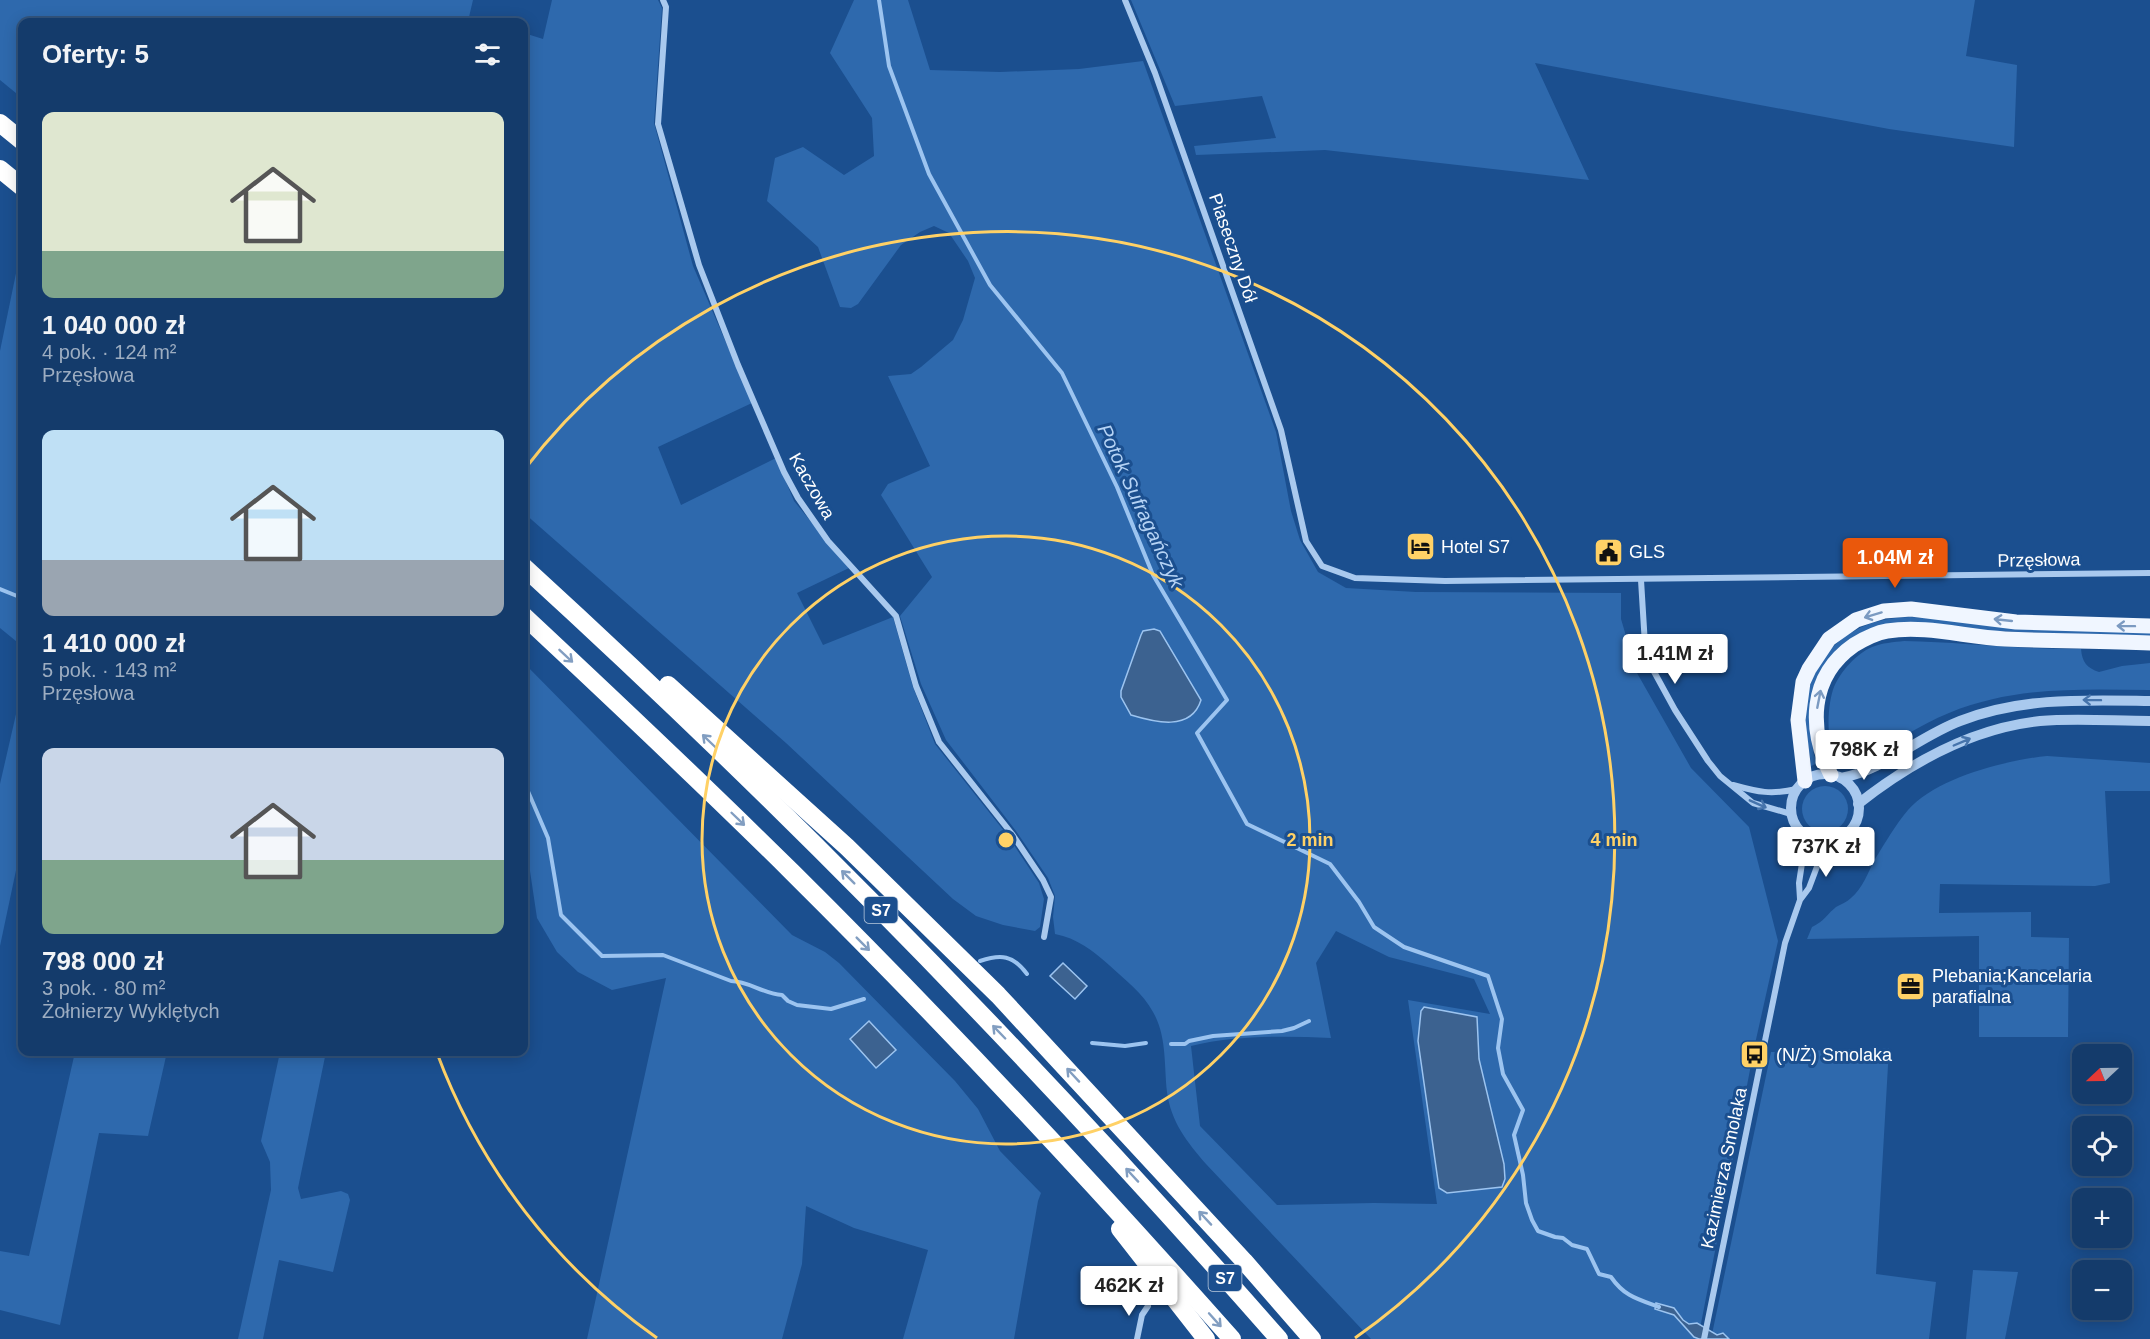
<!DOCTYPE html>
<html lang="pl">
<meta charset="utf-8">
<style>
body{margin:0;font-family:Helvetica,sans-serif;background:#1d4271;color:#f1f3f6;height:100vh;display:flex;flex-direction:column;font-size:22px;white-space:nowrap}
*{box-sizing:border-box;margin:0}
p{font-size:20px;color:#9dadc1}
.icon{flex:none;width:33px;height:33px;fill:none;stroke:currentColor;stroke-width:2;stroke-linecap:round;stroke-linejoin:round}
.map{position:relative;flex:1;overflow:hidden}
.drawer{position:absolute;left:18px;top:18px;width:510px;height:1038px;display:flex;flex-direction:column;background:#143b6b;border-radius:12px;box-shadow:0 3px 15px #0003,0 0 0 2px #33557e}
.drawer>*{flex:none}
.needle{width:39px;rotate:248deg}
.fabs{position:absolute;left:2072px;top:1044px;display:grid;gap:12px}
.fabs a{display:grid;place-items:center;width:60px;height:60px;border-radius:12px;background:#143b6b;box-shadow:0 3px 15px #0003,0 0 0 2px #33557e;font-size:30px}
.price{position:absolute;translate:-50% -51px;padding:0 14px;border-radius:6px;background:#fff;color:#222;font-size:20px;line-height:39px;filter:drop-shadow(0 2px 3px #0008)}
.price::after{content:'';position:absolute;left:50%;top:36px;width:18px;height:14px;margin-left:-9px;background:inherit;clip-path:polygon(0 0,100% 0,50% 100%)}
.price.selected{background:#ea580c;color:#fff}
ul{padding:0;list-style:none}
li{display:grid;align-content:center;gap:12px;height:318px;padding:0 24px}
li span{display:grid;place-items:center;height:186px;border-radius:12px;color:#555}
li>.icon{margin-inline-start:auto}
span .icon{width:108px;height:108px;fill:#fffc;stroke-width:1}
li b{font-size:26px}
h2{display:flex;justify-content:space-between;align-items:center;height:72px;padding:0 24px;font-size:26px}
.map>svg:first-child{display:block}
.green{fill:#2e69ad;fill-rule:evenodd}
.water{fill:#3c6290;stroke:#9cc4f0;stroke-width:1.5}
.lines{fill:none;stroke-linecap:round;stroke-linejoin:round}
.stream{stroke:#9cc4f0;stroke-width:4}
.minor{stroke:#a9c9ee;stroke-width:6}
.tertiary{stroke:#a9c9ee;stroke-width:10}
.primary{stroke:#f0f6ff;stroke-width:15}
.motorway{stroke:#fff;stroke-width:18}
.oneway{stroke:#7b9ac1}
.oneway2{stroke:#829ec1}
.oneway3{stroke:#4674ac}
.ring{fill:none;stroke:#ffd166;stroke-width:3}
.labels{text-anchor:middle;stroke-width:6;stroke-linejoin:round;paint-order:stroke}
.shield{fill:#1b4f8f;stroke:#bbcadd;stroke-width:1.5}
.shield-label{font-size:16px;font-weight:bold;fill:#fff}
.street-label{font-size:18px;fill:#fff;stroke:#1b4f8f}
.poi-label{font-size:18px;fill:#fff;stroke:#1b4f8f;text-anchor:start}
.water-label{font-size:20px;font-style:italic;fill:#b5d3f5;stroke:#1b4f8f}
.centre{fill:#ffd166;stroke:#1b4f8f;stroke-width:3}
.ring-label{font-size:18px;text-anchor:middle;font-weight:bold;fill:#ffd166;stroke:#1b4f8f;stroke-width:6;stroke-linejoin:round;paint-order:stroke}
</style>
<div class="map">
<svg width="2150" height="1339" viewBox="0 0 2150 1339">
<rect width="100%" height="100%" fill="#1b4f8f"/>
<g class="green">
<polygon points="0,0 473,0 469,17 486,22 22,22 22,98 0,80"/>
<polygon points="552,0 658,0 662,8 654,123 693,266 752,403 658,447 681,505 776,458 794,501 849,568 797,593 823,645 893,617 913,687 935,744 1008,836 1039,883 1044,899 1040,927 1035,931 1003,925 976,916 953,899 786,743 524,513 524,33 543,39"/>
<path d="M 854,0 L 908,0 L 930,70 L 1000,72 L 1079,69 L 1143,61 L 1276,432 L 1291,511 L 1300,540 L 1318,572 L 1346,588 L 1416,592 L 1621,593 L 1621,619 L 1637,673 L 1691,768 L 1749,827 L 1778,941 L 1755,1044 L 1698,1339 L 1371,1339 L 1206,1164 C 1187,1142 1171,1122 1167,1092 C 1164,1066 1167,1036 1153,1012 C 1143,993 1125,980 1109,965 C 1093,951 1077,938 1055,934 L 1053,917 L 1055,896 L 1048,878 L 1016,831 L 946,740 L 921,684 L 900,616 L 932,577 L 881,495 L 888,484 L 930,466 L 888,376 L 911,374 L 921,367 L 953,340 L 963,320 L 975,278 L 968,261 L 949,233 L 934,226 L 920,232 L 901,245 L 858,304 L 851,308 L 840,307 L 818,247 L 767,201 L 775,158 L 803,147 L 844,175 L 874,156 L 872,118 L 830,53 ZM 1336,931 L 1389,957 L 1474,979 L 1490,1014 L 1408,1000 L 1437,1204 L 1374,1203 L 1277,1205 L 1200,1126 L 1191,1046 C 1237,1035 1284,1036 1331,1038 L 1316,963 Z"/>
<polygon points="1131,0 1975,0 1966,56 2017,65 2014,147 1889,129 1535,63 1589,180 1325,150 1196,155 1194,146 1276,138 1262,96 1175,106"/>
<polygon points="21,249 22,250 22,646 0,628 0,351"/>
<path d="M 1910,617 L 2150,632 L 2150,637 L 1995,631 L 1849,639 L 1835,651 L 1810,732 L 1814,755 L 1818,763 L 1811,766 C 1810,748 1803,729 1805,711 C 1811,652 1852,618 1910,617 Z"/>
<path d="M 1904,641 C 1963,642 2022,650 2081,649 C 2082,662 2087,668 2099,672 L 2122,666 L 2150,663 L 2150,690 C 2082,689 2014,686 1949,713 C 1919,725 1892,744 1864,760 C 1859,762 1852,766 1846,764 C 1823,758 1827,704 1834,687 C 1841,671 1856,654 1872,647 C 1882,643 1894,642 1904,641 Z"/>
<polygon points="524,663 792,935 825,952 839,963 955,1081 978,1109 1000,1151 1041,1193 1038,1201 1014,1339 903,1339 928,1250 854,1228 806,1206 802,1264 782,1339 587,1339 666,978 612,990 578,972 557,952 537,918 524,831"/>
<polygon points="22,688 22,842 0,946 0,784"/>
<path d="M 2047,756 L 2150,763 L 2150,791 L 2105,791 L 2110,883 L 2095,886 L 1940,884 L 1939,913 L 2031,912 L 2031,937 L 2069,938 L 2068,1037 L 1979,1037 L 1979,936 L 1807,939 L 1812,927 C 1826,920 1825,916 1836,907 C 1841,904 1847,902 1851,898 C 1863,888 1868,872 1875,859 C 1885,843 1896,824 1908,810 C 1936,778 2006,760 2047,756 Z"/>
<circle cx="1825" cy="809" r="23"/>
<polygon points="1889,1048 1876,1274 1936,1282 1929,1339 1711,1339 1771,1052"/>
<polygon points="75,1052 167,1052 148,1136 99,1133 60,1325 0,1310 0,1251 29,1256"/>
<polygon points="280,1052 326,1052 298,1188 301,1199 341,1191 348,1194 350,1200 333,1272 279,1260 263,1339 238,1339 271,1190 270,1162 261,1141"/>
<polygon points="1973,1270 2018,1272 2005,1339 1966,1339"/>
</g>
<g class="water">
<path d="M 1154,629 L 1160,631 L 1201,700 C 1191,732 1154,722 1131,715 L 1121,697 L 1121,691 L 1141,635 L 1143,631 Z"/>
<polygon points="1063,963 1087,986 1075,999 1050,976"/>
<polygon points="1424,1007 1477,1017 1479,1059 1504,1164 1505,1179 1502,1187 1447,1193 1439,1188 1418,1041 1421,1011"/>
<polygon points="869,1021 896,1050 876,1068 850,1039"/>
<polygon points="1656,1303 1674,1308 1683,1320 1689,1324 1697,1323 1717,1335 1723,1333 1729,1339 1699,1339 1694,1337 1674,1315 1655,1309"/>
</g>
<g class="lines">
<g class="stream">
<path d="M 879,0 L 889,66 L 929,174 L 990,285 L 1062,373 L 1117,487 L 1153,575 L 1227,700 L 1197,733 L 1247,824 L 1330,864 L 1359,902 L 1374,927 L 1404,947 L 1488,976 L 1502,1019 L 1498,1048 L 1503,1074 L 1523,1110 L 1514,1135 L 1523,1175 L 1526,1203 L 1532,1220 L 1538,1231 L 1555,1237 L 1563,1238 L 1572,1245 L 1587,1249 L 1599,1274 L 1611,1277 C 1624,1296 1637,1299 1659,1307"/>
<polyline points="0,589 22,598"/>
<path d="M 524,782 L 548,838 L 561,915 L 602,956 L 663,955 L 731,981 C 749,981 763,994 782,995 L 788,1001 L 797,1005 L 831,1009 L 864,999"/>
<path d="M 980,961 C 1001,954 1013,955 1027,974"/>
<polyline points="1092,1043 1125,1046 1146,1043"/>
<polyline points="1171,1044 1185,1044 1189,1041 1213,1036 1282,1031 1294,1028 1309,1021"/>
</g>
<g class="minor">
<polyline points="663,0 666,7 658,124 699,265 738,365 784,472 798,498 828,541 896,616 916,686 939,742 1012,834 1043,880 1051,897 1044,937"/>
<polyline points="1125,0 1155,73 1281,430 1306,541 1322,566 1355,578 1445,581 2150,573"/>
<polyline points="1641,580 1645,645 1652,668 1675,710 1708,761 1720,776 1753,803 1791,814"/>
<path d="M 1733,785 C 1758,792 1771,795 1797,789"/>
<polyline points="1800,899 1799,883 1806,837"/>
<polyline points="1137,1339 1142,1315 1148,1306"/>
<polyline points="1704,1339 1785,943 1800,900 1809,888 1818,864 1830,842"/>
</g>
<g class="tertiary">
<circle cx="1825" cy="808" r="34"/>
<path d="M 1841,778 C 1884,770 1918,737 1960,721 C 2021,697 2085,700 2150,701"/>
<path d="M 1858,804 C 1910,763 1973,728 2040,721 C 2076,718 2114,721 2150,721"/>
</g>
<g class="primary">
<path d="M 1831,775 C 1809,730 1808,677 1854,645 C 1864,639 1875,633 1887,631 C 1927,625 1965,637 2005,639 C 2053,641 2102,641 2150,643"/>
<polyline points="1805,781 1798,720 1803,682 1809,669 1829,639 1856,620 1884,611 1911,609 2016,622 2150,626"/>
</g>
<g class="motorway">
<polyline points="0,123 22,141"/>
<polyline points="0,169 22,187"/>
<path d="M 524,567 C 790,810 1041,1068 1279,1339"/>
<path d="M 524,616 C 614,700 704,785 792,872 C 944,1023 1090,1179 1232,1339"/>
<polyline points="668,685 847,847 998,995 1244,1261 1312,1339"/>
<polyline points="1120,1229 1206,1339"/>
</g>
</g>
<defs><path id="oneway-shaft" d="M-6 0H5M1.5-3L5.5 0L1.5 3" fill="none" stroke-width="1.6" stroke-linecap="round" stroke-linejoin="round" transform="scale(1.5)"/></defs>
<g class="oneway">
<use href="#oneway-shaft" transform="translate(1873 615) rotate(163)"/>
<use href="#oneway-shaft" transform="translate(2003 620) rotate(-174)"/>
<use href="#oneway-shaft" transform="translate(2126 626) rotate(-179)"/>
<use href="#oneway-shaft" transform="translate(1819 699) rotate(-79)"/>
</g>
<g class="oneway2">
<use href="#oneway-shaft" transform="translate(566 656) rotate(43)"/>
<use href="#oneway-shaft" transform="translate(709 741) rotate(-136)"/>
<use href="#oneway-shaft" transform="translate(738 819) rotate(44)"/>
<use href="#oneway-shaft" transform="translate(848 877) rotate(-135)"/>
<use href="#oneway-shaft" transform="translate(863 944) rotate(45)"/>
<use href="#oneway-shaft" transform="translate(999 1032) rotate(-134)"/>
<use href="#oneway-shaft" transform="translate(1073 1075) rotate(-133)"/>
<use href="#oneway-shaft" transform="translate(1132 1175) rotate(-133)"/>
<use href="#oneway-shaft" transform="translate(1205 1218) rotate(-133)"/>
<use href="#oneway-shaft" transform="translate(1215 1320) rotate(48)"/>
</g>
<g class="oneway3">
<use href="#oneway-shaft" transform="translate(2092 700) rotate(-179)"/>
<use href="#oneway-shaft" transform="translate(1962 742) rotate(-23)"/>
<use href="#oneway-shaft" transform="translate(1758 804) rotate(24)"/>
</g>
<g class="ring">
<circle cx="1006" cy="840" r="304"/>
<path d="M657 1338A608 608 0 0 1 437 1053M524 470A608 608 0 1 1 1355 1338"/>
</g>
<defs>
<symbol id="hotel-square" viewBox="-11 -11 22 22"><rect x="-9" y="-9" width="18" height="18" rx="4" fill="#ffd166" stroke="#1b4f8f"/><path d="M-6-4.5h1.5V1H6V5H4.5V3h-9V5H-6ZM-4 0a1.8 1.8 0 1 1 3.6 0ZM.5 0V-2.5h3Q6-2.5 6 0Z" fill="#111"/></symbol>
<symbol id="civic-square" viewBox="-11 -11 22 22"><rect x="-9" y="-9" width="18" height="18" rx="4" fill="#ffd166" stroke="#1b4f8f"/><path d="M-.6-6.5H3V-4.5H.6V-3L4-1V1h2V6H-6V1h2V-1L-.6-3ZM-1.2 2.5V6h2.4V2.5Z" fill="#111"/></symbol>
<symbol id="office-square" viewBox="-11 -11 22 22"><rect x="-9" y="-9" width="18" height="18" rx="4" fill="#ffd166" stroke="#1b4f8f"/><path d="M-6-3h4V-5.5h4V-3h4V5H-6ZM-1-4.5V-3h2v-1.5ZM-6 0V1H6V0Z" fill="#111"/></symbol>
<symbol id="bus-square" viewBox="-11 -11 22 22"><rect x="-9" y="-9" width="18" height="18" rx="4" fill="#ffd166" stroke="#1b4f8f"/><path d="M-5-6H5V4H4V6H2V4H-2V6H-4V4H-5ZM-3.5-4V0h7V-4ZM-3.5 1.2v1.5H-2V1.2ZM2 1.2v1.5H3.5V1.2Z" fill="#111"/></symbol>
</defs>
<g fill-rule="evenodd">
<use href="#hotel-square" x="1404" y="530" width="33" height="33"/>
<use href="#civic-square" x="1592" y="536" width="33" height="33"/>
<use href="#office-square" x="1894" y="970" width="33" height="33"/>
<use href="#bus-square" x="1738" y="1038" width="33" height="33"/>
</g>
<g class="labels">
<g class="shield">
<rect x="864.5" y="897" width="33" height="26" rx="4.5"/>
<rect x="1208.5" y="1265" width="33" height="26" rx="4.5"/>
</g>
<g class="shield-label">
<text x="881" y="916">S7</text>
<text x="1225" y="1284">S7</text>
</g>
<g class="street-label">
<text transform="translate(1233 248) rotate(71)" y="6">Piaseczny Dół</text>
<text transform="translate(812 486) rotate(60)" y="6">Kaczowa</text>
<text transform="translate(2039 560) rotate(-1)" y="6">Przęsłowa</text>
<text transform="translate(1724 1168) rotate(-78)" y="6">Kazimierza Smolaka</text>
</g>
<g class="poi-label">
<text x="1441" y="553">Hotel S7</text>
<text x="1629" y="558">GLS</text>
<text x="1932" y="982">Plebania;Kancelaria<tspan x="1932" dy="21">parafialna</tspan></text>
<text x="1776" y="1061">(N/Ż) Smolaka</text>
</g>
<g class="water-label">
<text transform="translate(1141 506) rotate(65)" y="7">Potok Sufragańczyk</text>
</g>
</g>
<circle cx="1006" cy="840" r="9" class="centre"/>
<g class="ring-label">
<text x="1310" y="846">2 min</text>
<text x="1614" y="846">4 min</text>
</g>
</svg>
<div class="fabs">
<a><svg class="needle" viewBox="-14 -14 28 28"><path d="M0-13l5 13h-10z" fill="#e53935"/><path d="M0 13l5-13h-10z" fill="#9dadc1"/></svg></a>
<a><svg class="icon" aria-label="locate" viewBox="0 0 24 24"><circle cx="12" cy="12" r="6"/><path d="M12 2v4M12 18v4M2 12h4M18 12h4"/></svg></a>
<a>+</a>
<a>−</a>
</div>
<b class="price selected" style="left:1895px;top:589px">1.04M zł</b>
<b class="price" style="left:1675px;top:685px">1.41M zł</b>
<b class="price" style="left:1864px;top:781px">798K zł</b>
<b class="price" style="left:1826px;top:878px">737K zł</b>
<b class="price" style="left:1129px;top:1317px">462K zł</b>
<section class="drawer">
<h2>Oferty: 5<svg class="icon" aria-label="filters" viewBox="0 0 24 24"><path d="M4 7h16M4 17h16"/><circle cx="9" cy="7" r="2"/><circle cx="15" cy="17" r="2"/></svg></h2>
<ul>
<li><span style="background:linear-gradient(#dfe7d0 75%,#7fa58c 0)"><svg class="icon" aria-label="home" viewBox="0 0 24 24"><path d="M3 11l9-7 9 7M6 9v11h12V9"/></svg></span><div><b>1 040 000 zł</b><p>4 pok. · 124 m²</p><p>Przęsłowa</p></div></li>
<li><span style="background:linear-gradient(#bfe0f5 70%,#9aa5b1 0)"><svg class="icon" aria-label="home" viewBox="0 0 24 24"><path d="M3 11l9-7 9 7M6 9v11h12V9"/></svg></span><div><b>1 410 000 zł</b><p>5 pok. · 143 m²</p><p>Przęsłowa</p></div></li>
<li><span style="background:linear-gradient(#c9d6e8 60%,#7fa58c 0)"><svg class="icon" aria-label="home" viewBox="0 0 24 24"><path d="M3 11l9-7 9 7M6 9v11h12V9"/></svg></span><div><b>798 000 zł</b><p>3 pok. · 80 m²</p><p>Żołnierzy Wyklętych</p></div></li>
</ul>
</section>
</div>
